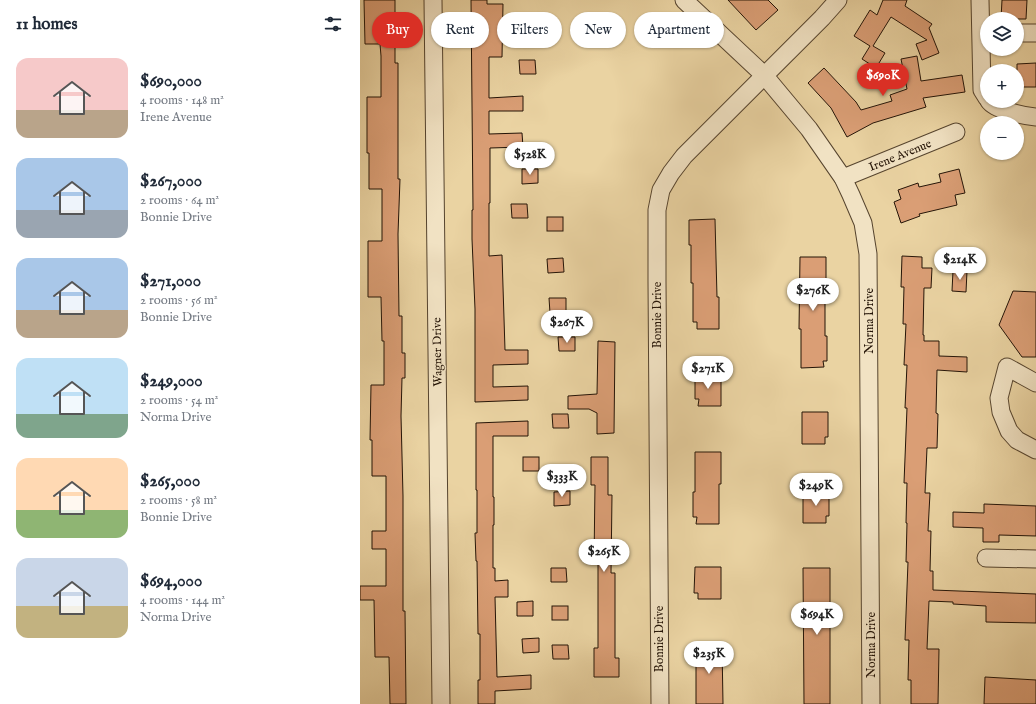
<!DOCTYPE html>
<meta charset="utf-8">
<style>
body{margin:0;font-family:"IM FELL English",serif;background:#f6f6f7;color:#1f2937;height:100vh;display:flex;flex-direction:column;font-size:15px;white-space:nowrap}
*{box-sizing:border-box;margin:0}
p{font-size:13px;color:#747a83}
.icon{flex:none;width:22px;height:22px;fill:none;stroke:currentColor;stroke-width:2;stroke-linecap:round;stroke-linejoin:round}
.map{position:relative;flex:1;overflow:hidden}
.drawer{display:flex;flex-direction:column;background:#fff;width:360px}
.drawer>*{flex:none}
.top-card{position:absolute;left:12px;top:12px;width:380px;height:36px;display:flex;gap:8px}
.controls{position:absolute;left:620px;top:12px;display:grid;gap:8px}
.controls a{display:grid;place-items:center;width:44px;height:44px;border-radius:50%;background:#fff;box-shadow:0 1px 3px #0004;font-size:20px}
.price{position:absolute;translate:-50% -34px;padding:0 9px;border-radius:14px;background:#fff;color:#222;font-size:13px;line-height:26px;filter:drop-shadow(0 1px 2px #0008)}
.price::after{content:'';position:absolute;left:50%;top:24px;width:12px;height:9px;margin-left:-6px;background:inherit;clip-path:polygon(0 0,100% 0,50% 100%)}
.price.on{background:#d93025;color:#fff}
ul{padding:0;list-style:none}
li{display:flex;align-items:center;gap:12px;height:100px;padding:0 16px}
li span{display:grid;place-items:center;flex:none;width:112px;height:80px;border-radius:12px;color:#555}
li>.icon{margin-inline-start:auto}
span .icon{width:48px;height:48px;fill:#fffc;stroke-width:1}
li b{font-size:17px}
h2{display:flex;justify-content:space-between;align-items:center;height:48px;padding:0 16px;font-size:17px}
.tag{padding:0 14px;border-radius:18px;background:#fff;box-shadow:0 1px 3px #0004;font-size:14px;line-height:36px}
.tag.on{background:#d93025;color:#fff}
main{display:flex;flex:1;min-height:0}
.map>svg:first-child{display:block}
.building{fill:#da9e75;stroke:#241407}
.lines{fill:none;stroke-linecap:round;stroke-linejoin:round}
.minor-casing{stroke:#56442e;stroke-width:19}
.minor{stroke:#f1e2c3;stroke-width:17}
.labels{text-anchor:middle;stroke-width:3;stroke-linejoin:round;paint-order:stroke}
.street-label{font-size:12px;fill:#241407;stroke:#f1e2c3}
</style>
<main>
<section class="drawer">
<h2>11 homes<svg class="icon" aria-label="filters" viewBox="0 0 24 24"><path d="M4 7h16M4 17h16"/><circle cx="9" cy="7" r="2"/><circle cx="15" cy="17" r="2"/></svg></h2>
<ul>
<li><span style="background:linear-gradient(#f6c9c9 65%,#b9a48a 0)"><svg class="icon" aria-label="home" viewBox="0 0 24 24"><path d="M3 11l9-7 9 7M6 9v11h12V9"/></svg></span><div><b>$690,000</b><p>4 rooms · 148 m²</p><p>Irene Avenue</p></div></li>
<li><span style="background:linear-gradient(#a9c7e8 65%,#9aa5b1 0)"><svg class="icon" aria-label="home" viewBox="0 0 24 24"><path d="M3 11l9-7 9 7M6 9v11h12V9"/></svg></span><div><b>$267,000</b><p>2 rooms · 64 m²</p><p>Bonnie Drive</p></div></li>
<li><span style="background:linear-gradient(#a9c7e8 65%,#b9a48a 0)"><svg class="icon" aria-label="home" viewBox="0 0 24 24"><path d="M3 11l9-7 9 7M6 9v11h12V9"/></svg></span><div><b>$271,000</b><p>2 rooms · 56 m²</p><p>Bonnie Drive</p></div></li>
<li><span style="background:linear-gradient(#bfe0f5 70%,#7fa58c 0)"><svg class="icon" aria-label="home" viewBox="0 0 24 24"><path d="M3 11l9-7 9 7M6 9v11h12V9"/></svg></span><div><b>$249,000</b><p>2 rooms · 54 m²</p><p>Norma Drive</p></div></li>
<li><span style="background:linear-gradient(#ffd9b3 65%,#8fb573 0)"><svg class="icon" aria-label="home" viewBox="0 0 24 24"><path d="M3 11l9-7 9 7M6 9v11h12V9"/></svg></span><div><b>$265,000</b><p>2 rooms · 58 m²</p><p>Bonnie Drive</p></div></li>
<li><span style="background:linear-gradient(#c9d6e8 60%,#c2b280 0)"><svg class="icon" aria-label="home" viewBox="0 0 24 24"><path d="M3 11l9-7 9 7M6 9v11h12V9"/></svg></span><div><b>$694,000</b><p>4 rooms · 144 m²</p><p>Norma Drive</p></div></li>
</ul>
</section>
<div class="map">
<svg width="676" height="704" viewBox="0 0 676 704">
<rect width="100%" height="100%" fill="#ead3a2"/>
<filter id="stains"><feTurbulence type="fractalNoise" baseFrequency=".005" numOctaves="4"/><feColorMatrix values="0 0 0 0 .2 0 0 0 0 .09 0 0 0 0 .02 0 0 0 .5 -.17"/></filter>
<radialGradient id="worn" r=".72"><stop offset=".6" stop-color="#630" stop-opacity="0"/><stop offset="1" stop-color="#630" stop-opacity=".3"/></radialGradient>
<g class="building">
<polygon points="4,0 35,0 35,63 38,63 38,179 40,179 38,234 39,316 42,316 42,353 45,353 45,378 42,378 41,416 43,496 43,611 45,611 46,704 30,704 29,657 15,657 14,600 0,600 0,586 26,586 26,549 12,549 12,531 26,531 26,476 12,476 12,440 10,440 11,385 24,385 24,341 22,341 21,297 8,297 8,241 22,241 22,189 9,189 9,153 7,153 7,97 21,97 21,56 20,44 5,44"/>
<polygon points="111,0 127,0 127,4 143,4 142,57 129,57 129,98 163,96 163,111 129,111 129,134 162,133 163,147 130,148 130,203 129,203 129,256 142,255 145,350 168,350 168,364 133,365 133,387 168,386 168,400 115,402 115,309 112,239 112,210 113,210"/>
<polygon points="368,0 408,0 418,10 396,30"/>
<polygon points="523,0 547,0 545,6 572,24 569,28 579,53 562,60 556,44 567,40 531,17 513,46 525,53 516,68 502,59 510,46 494,36 510,10 517,15"/>
<polygon points="642,0 667,0 666,19 641,19"/>
<polygon points="557,56 561,81 602,75 605,92 563,98 566,107 513,123 487,137 471,108 448,83 464,68 496,102 501,110 532,101 530,95 547,89 541,59"/>
<polygon points="159,60 175,60 176,74 160,74"/>
<polygon points="676,63 676,87 657,87 657,64"/>
<polygon points="162,169 178,169 178,183 162,184"/>
<polygon points="599,169 605,193 595,195 597,205 559,214 560,216 541,223 534,202 541,199 538,190 558,183 559,187 581,182 579,174"/>
<polygon points="151,204 167,204 168,218 152,218"/>
<rect x="187" y="217" width="16" height="14"/>
<polygon points="355,219 357,297 359,297 359,329 337,329 337,322 333,322 333,283 331,283 331,245 329,245 329,220"/>
<polygon points="542,256 562,257 562,268 572,268 571,288 564,288 563,335 564,335 564,341 579,341 579,356 607,357 607,372 577,370 576,413 578,414 577,448 567,448 565,493 570,493 568,531 571,531 570,571 573,571 573,590 676,594 676,623 626,622 626,606 593,604 593,602 569,601 567,649 579,649 578,704 551,704 551,680 548,680 549,640 545,640 548,562 546,562 547,523 546,523 547,483 544,483 547,408 545,408 547,365 544,365 546,324 543,324 544,287 541,287"/>
<polygon points="440,257 466,257 466,282 465,282 465,336 467,336 467,361 463,361 464,367 441,368 441,329 439,329"/>
<polygon points="203,258 204,272 188,273 187,259"/>
<polygon points="593,271 607,271 606,292 592,291"/>
<polygon points="653,291 676,292 676,357 662,357 639,325"/>
<polygon points="189,298 206,298 206,312 190,313"/>
<polygon points="198,337 215,337 215,351 199,351"/>
<polygon points="238,341 255,342 254,433 237,434 237,413 229,409 208,409 208,396 237,394"/>
<polygon points="335,374 361,374 361,406 338,406 339,399 335,399"/>
<polygon points="442,412 468,412 468,437 465,437 465,444 442,444"/>
<polygon points="192,414 208,414 209,428 193,428"/>
<polygon points="168,421 168,436 133,436 133,497 134,497 134,525 133,525 133,568 135,568 135,581 148,580 148,597 135,597 137,677 171,675 171,689 135,691 135,704 118,704 118,680 120,680 120,634 118,634 117,561 116,561 115,533 117,533 117,490 116,490 116,423"/>
<polygon points="335,452 361,452 361,484 359,484 359,524 336,524 337,517 333,517 333,492 335,492"/>
<rect x="163" y="457" width="16" height="14"/>
<polygon points="231,457 248,457 248,495 252,495 251,573 255,573 255,658 259,658 259,677 234,677 234,648 238,648 238,563 234,563 235,485 231,485"/>
<polygon points="210,491 210,505 194,506 194,492"/>
<polygon points="443,491 469,491 469,516 466,516 466,523 443,523"/>
<polygon points="624,504 676,506 676,536 639,535 639,542 623,542 623,528 593,527 593,512 624,513"/>
<polygon points="335,567 361,567 361,599 338,599 338,593 334,593"/>
<polygon points="191,568 206,568 207,582 191,582"/>
<polygon points="443,568 470,568 470,704 444,704"/>
<polygon points="173,601 173,616 157,616 157,602"/>
<rect x="192" y="606" width="16" height="14"/>
<polygon points="179,638 179,652 163,653 162,639"/>
<polygon points="192,645 208,645 209,659 193,659"/>
<polygon points="336,646 362,646 363,704 336,704"/>
<polygon points="625,677 676,680 676,704 624,704"/>
</g>
<g class="lines">
<defs>
<g id="minor">
<polyline points="73,0 81,704"/>
<polyline points="324,0 404,75 449,129 483,178 491,195 503,223 508,254 511,704"/>
<polyline points="620,0 622,90 627,98"/>
<polyline points="657,33 676,33"/>
<path d="M 629,101 C 635,110 665,116 676,117"/>
<polyline points="483,178 596,132"/>
<polyline points="676,383 647,367 639,398 641,412 649,431 657,440 676,450"/>
<polyline points="626,558 676,559"/>
<polyline points="300,704 297,281 297,210 301,190 311,173 324,156 462,18 478,0"/>
</g>
</defs>
<use href="#minor" class="minor-casing"/>
<use href="#minor" class="minor"/>
</g>
<g class="labels">
<g class="street-label">
<text transform="translate(540 155) rotate(-22)" y="4">Irene Avenue</text>
<text transform="translate(297 315) rotate(-90)" y="4">Bonnie Drive</text>
<text transform="translate(509 321) rotate(-90)" y="4">Norma Drive</text>
<text transform="translate(77 352) rotate(-91)" y="4">Wagner Drive</text>
<text transform="translate(299 639) rotate(-90)" y="4">Bonnie Drive</text>
<text transform="translate(511 645) rotate(-90)" y="4">Norma Drive</text>
</g>
</g>
<rect width="100%" height="100%" filter="url(#stains)"/>
<rect width="100%" height="100%" fill="url(#worn)"/>
</svg>
<div class="controls">
<a><svg class="icon" aria-label="layers" viewBox="0 0 24 24"><path d="M12 4l9 5-9 5-9-5zM3 14l9 5 9-5"/></svg></a>
<a>+</a>
<a>−</a>
</div>
<b class="price on" style="left:523px;top:97px">$690K</b>
<b class="price" style="left:170px;top:176px">$528K</b>
<b class="price" style="left:600px;top:281px">$214K</b>
<b class="price" style="left:453px;top:312px">$276K</b>
<b class="price" style="left:207px;top:344px">$267K</b>
<b class="price" style="left:348px;top:390px">$271K</b>
<b class="price" style="left:202px;top:498px">$333K</b>
<b class="price" style="left:456px;top:507px">$249K</b>
<b class="price" style="left:244px;top:573px">$265K</b>
<b class="price" style="left:457px;top:636px">$694K</b>
<b class="price" style="left:349px;top:675px">$235K</b>
<div class="top-card">
<a class="tag on">Buy</a>
<a class="tag">Rent</a>
<a class="tag">Filters</a>
<a class="tag">New</a>
<a class="tag">Apartment</a>
</div>
</div>
</main>
